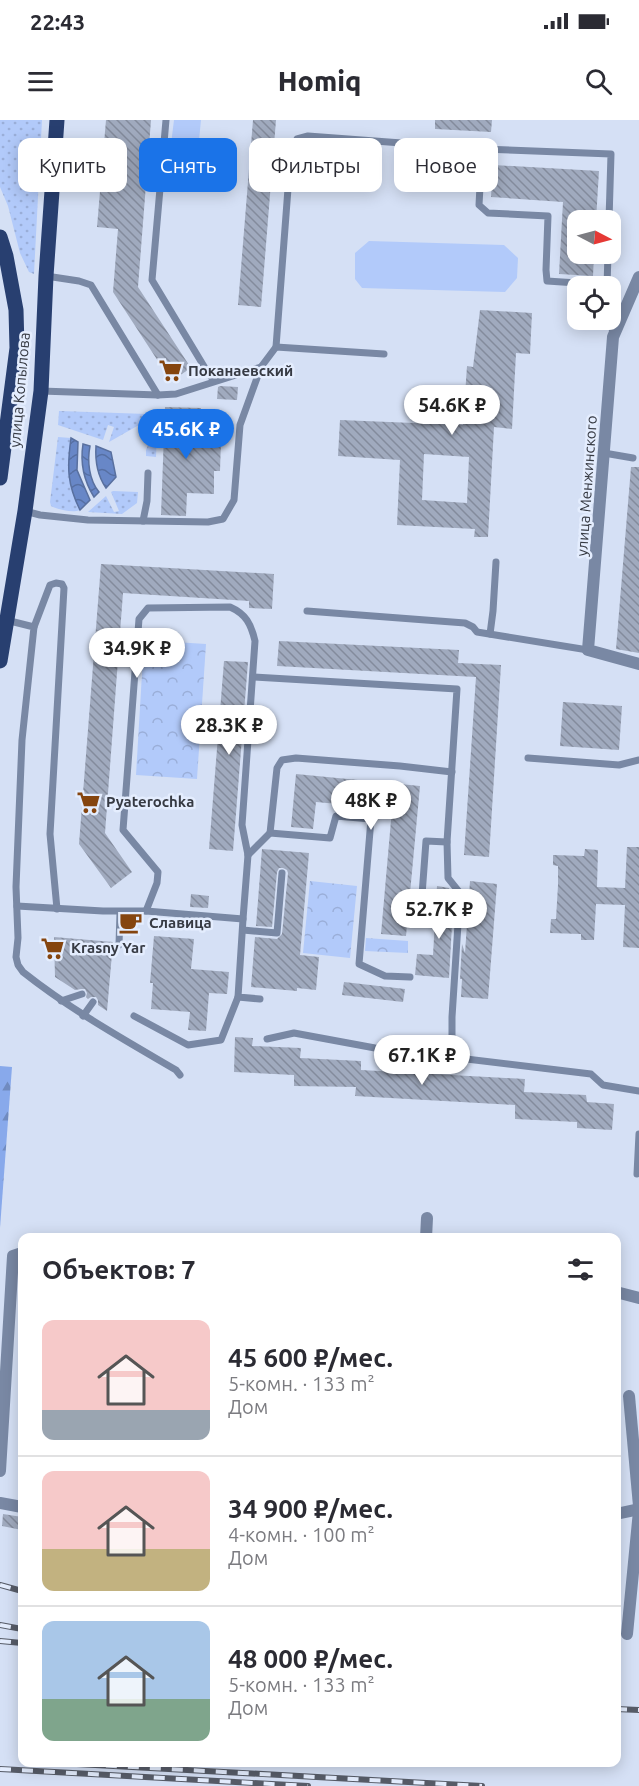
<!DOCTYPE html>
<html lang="ru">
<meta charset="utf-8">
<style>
body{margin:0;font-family:Ubuntu,sans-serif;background:#f2f2f3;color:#2b2b33;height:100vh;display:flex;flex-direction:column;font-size:22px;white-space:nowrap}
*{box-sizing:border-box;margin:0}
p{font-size:20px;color:#7c7c81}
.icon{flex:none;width:33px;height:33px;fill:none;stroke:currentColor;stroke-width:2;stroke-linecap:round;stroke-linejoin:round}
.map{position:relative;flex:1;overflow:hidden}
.drawer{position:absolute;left:18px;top:1113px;width:603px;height:534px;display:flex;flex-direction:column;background:#fff;border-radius:12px;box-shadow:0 3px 15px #0003}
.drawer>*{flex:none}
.hud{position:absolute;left:18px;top:18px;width:603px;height:54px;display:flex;gap:12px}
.needle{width:39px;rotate:96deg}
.fabs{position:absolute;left:567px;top:90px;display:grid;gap:12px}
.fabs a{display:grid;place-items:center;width:54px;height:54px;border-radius:12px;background:#fff;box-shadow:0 3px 15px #0003;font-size:30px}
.price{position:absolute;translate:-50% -51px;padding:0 14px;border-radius:21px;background:#fff;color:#222;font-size:20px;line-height:39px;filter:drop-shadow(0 2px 3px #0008)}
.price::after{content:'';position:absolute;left:50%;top:36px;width:18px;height:14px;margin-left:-9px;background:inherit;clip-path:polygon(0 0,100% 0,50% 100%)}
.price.current{background:#1a73e8;color:#fff}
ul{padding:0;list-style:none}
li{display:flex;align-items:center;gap:18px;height:150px;padding:0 24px}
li+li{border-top:2px solid #e1e1e2}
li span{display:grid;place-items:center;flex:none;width:168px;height:120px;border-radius:12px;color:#555}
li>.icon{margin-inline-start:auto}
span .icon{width:72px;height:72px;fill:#fffc;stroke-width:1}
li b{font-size:26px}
h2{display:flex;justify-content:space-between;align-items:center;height:72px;padding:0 24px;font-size:26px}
.chip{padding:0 21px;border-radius:12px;background:#fff;box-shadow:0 3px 15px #0003;font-size:21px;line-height:54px}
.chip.current{background:#1a73e8;color:#fff}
.status{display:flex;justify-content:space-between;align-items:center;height:42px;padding:0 30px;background:#fff;direction:ltr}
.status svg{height:16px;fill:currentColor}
header{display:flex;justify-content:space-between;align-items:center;height:78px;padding:0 24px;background:#fff;font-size:27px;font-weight:800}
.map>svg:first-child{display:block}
.grass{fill:url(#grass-dots)}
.forest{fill:url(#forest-firs)}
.park{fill:url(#park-crowns)}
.pitch{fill:#b2cafa}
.water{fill:url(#water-waves);stroke:#59709f;stroke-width:1.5}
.building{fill:url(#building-back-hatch);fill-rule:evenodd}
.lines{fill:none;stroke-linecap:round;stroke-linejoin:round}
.lane{stroke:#7988a4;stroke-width:7}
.street{stroke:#7988a4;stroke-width:12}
.primary{stroke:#283f70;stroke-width:15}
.rail-casing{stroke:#575c68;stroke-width:6}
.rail{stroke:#e4edfe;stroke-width:4;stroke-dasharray:11;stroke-linecap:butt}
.labels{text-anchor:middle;stroke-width:5;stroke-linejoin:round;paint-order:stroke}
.poi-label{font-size:15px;font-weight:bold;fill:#363a43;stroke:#e4edfe;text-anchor:start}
.street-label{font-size:15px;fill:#363a43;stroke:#e4edfe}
</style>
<div class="status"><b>22:43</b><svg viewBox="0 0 49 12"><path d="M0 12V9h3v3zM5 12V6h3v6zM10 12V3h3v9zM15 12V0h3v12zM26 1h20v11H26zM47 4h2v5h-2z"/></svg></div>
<header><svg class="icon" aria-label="menu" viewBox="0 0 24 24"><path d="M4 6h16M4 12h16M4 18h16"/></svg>Homiq<svg class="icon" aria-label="search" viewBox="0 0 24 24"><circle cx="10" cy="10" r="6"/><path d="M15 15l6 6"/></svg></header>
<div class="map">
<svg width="639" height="1666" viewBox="0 0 639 1666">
<defs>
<pattern id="grass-dots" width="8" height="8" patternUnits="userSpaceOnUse" patternTransform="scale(1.5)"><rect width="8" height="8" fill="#b2cafa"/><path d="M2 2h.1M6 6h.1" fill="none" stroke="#9aaed8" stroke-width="1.8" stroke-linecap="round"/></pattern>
<pattern id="forest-firs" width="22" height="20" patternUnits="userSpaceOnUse" patternTransform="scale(1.5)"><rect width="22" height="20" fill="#88a9eb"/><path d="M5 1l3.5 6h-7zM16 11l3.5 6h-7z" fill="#708bc0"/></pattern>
<pattern id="park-crowns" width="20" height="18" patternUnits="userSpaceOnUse" patternTransform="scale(1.5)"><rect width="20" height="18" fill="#b2cafa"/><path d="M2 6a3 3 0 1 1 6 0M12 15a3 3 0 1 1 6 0" fill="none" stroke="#9aaed8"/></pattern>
<pattern id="water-waves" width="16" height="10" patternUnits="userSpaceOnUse" patternTransform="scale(1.5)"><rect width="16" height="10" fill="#6887c7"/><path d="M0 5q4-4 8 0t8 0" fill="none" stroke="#566fa3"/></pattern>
<pattern id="building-back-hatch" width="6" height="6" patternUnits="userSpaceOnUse" patternTransform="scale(1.5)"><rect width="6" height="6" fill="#a0aabe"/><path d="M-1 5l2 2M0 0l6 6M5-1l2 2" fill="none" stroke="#838b9c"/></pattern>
</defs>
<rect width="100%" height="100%" fill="#d5e0f5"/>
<g class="grass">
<polygon points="0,0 42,0 34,154 29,152 20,133 8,86 0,67"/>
<polygon points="59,291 60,291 147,294 146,301 109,322 114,307 108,305 103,320 58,305"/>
<polygon points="157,312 156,337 146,336 146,330 153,314"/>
<path d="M 58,317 L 71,318 C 67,349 67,361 80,390 C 73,393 59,390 51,386 L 50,382 Z"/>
<polygon points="113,371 138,372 137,383 122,394 88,392 106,376 114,392 119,391 111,372"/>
</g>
<polygon class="forest" points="0,946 12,947 0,1108"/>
<g class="park">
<polygon points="144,520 206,524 197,659 136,655"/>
<polygon points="310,761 357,766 350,838 303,833"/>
<polygon points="366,818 408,821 408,833 365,831"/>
</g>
<g class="pitch">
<polygon points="174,0 201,0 196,51 168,48"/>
<polygon points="369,121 504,125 518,138 517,158 505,172 362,168 355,159 355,133"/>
</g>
<g class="water">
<path d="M 71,318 L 78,322 L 77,350 L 90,380 L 80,390 C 67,364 67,347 71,318 Z"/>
<path d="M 83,324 L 90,326 C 87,341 89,360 99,372 L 94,377 C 84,361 80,343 83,324 Z"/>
<path d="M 96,326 L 111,332 L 116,357 L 106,368 C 97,355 95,341 96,326 Z"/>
</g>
<g class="building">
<polygon points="106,0 151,0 138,167 191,248 171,261 113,172 118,109 97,107"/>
<polygon points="253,0 276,0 261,187 238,185"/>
<polygon points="435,0 492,0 491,12 435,9"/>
<polygon points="493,45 599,51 596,100 578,100 578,134 594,134 593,156 559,154 563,82 491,77"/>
<path d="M 480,190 L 532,193 L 530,234 L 516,233 L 512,309 L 494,307 L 488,417 L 474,417 L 475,409 L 397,405 L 400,340 L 338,336 L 340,300 L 463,305 L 467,246 L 473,247 ZM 424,334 L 469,337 L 467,383 L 422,380 Z"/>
<polygon points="220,266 238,267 237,280 217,279 218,267"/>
<polygon points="165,287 201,288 199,320 221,321 220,351 214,351 214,374 187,373 186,396 161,395"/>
<polygon points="631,347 639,347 639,533 616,529"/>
<polygon points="101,444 274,454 272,489 249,488 249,481 123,473 105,713 132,752 111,768 79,724"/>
<polygon points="279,521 459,530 458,543 501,545 489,737 464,735 476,557 277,546"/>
<polygon points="224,541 248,542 233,731 209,729"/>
<polygon points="563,582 622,586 619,630 560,626"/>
<polygon points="296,654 420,666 406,816 381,814 392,689 316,682 313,709 291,707"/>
<polygon points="627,727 639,727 639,828 623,827 625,785 596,784 594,820 581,820 581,814 550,813 551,799 556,799 558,765 558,746 553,745 553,735 584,736 585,729 598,730 597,767 625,768"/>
<polygon points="262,729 309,733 300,835 319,837 316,870 297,868 297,871 251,867 255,817 277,819 282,814 288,753 287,750 283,748 279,748 277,752 272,807 256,806"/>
<polygon points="470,761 497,764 488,879 461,877 462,859 460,859 462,824 465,833"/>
<polygon points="437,766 449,768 453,787 449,858 415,855 417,834 433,835"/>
<polygon points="191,774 209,776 208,788 190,787"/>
<polygon points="154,816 194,819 191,849 229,852 227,874 209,873 206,911 188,910 190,892 151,889 153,863 150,863"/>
<polygon points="54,817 113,822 107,891 98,885 98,880 96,877 91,877 88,879 86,877 87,873 85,869 81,869 75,870 55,857"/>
<polygon points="344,862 405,869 403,882 342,875"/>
<polygon points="235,917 253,918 252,926 301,928 300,938 361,941 361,950 525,959 524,972 586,975 587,982 614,984 612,1010 577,1008 577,1002 515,999 515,985 355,976 356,967 294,966 294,955 234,952"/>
<polygon points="3,1394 22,1397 22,1410 2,1406"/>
</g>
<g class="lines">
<g class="lane">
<polyline points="166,0 152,160 205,248 214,261"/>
<polyline points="482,29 479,85 488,93 548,96 546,150 547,161 607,165"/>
<polyline points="46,156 79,161 91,165 158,275"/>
<polyline points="607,166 608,134"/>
<polyline points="610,197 613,214"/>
<polyline points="276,227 291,29 297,19 308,16 482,29 611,34 609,100"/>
<polyline points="41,271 158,275 176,274 261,247 276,227 384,234"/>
<polyline points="604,333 633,338"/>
<polyline points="25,391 40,395 88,400 208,402 223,399 234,380 240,305 261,247"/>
<polyline points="143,401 147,381 148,353"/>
<polyline points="307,491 465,503 473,507 477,512 588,530"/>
<path d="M 6,500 L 34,507 L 22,620 L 16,767 L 18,818 L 16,837 L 18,845 L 23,852 C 71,890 123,919 176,950 L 180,955"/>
<polyline points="34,507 50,465 56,463 62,464 64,468 50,714 57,789"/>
<polyline points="490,514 493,491 496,442"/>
<polyline points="253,557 457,569 447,722 448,758 460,773 452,897 452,937"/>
<polyline points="528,638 619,645 639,640"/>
<polyline points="270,713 330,718 336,696 371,699 359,844 385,856 410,857"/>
<polyline points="248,735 270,713 277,648 282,640 296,638 400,646 452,652"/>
<polyline points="17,786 103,791 146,791 243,799 238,877 260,879"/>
<path d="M 146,791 L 157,763 L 158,752 L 123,710 L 139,499 L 148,488 L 230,487 C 246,494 251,504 255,521 L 242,705 L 248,735 L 243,799"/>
<polyline points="420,802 426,721 447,722"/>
<polyline points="243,810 277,813 282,753"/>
<polyline points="119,825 120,792"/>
<polyline points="61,881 82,874"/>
<polyline points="83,896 93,882"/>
<polyline points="134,896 188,925 221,920 238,877"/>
<polyline points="267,919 294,913 375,928 591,954 603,965 639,971"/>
<polyline points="637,1054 639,1014"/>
</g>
<g class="street">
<polyline points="639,157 613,217 588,530 639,544"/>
<polyline points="426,1118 427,1098"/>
<polyline points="616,1172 639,1178"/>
<polyline points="629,1276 639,1386"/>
<polyline points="0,1351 13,1136 22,1133"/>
<polyline points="0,1383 22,1387"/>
<polyline points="616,1394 639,1389"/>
<polyline points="627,1514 639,1391"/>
</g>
<g class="primary">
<polyline points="0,117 6,136 16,190 17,228 0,358"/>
<polyline points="0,541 25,391 41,271 46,156 57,0"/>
</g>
<defs>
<g id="rail">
<polyline points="0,1465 22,1471"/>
<polyline points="0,1505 22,1509"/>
<polyline points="0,1521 22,1523"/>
<polyline points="616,1589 639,1590"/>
<polyline points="40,1642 482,1666"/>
<polyline points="0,1649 308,1666"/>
</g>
</defs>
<use href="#rail" class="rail-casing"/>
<use href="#rail" class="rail"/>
</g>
<defs>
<symbol id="supermarket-bare" viewBox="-9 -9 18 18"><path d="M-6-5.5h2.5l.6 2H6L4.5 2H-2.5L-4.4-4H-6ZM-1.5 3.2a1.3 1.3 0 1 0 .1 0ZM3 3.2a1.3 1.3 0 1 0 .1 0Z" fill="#85450f" stroke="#e4edfe" stroke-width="2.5" paint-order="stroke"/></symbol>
<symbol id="cafe-bare" viewBox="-9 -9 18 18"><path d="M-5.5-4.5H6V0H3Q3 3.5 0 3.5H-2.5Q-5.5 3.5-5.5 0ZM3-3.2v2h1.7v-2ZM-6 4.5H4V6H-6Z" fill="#85450f" stroke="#e4edfe" stroke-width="2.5" paint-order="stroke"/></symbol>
</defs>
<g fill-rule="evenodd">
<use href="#supermarket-bare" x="154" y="234" width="33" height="33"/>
<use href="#supermarket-bare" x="72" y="666" width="33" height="33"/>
<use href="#cafe-bare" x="114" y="786" width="33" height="33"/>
<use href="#supermarket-bare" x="36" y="812" width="33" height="33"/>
</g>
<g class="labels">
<g class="poi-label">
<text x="188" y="256">Поканаевский</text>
<text x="106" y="687">Pyaterochka</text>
<text x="149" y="808">Славица</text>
<text x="71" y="833">Krasny Yar</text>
</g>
<g class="street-label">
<text transform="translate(20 270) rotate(-85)" y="5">улица Копылова</text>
<text transform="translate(587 366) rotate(-86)" y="5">улица Менжинского</text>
</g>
</g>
</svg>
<div class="fabs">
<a><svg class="needle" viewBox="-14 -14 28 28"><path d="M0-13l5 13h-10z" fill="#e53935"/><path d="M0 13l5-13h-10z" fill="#7c7c81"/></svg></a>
<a><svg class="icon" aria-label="locate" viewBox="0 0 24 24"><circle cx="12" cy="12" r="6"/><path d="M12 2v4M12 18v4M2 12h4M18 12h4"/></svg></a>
</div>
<b class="price" style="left:452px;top:316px">54.6K ₽</b>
<b class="price current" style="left:186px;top:340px">45.6K ₽</b>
<b class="price" style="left:137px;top:559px">34.9K ₽</b>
<b class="price" style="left:229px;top:636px">28.3K ₽</b>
<b class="price" style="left:371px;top:711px">48K ₽</b>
<b class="price" style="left:439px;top:820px">52.7K ₽</b>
<b class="price" style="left:422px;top:966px">67.1K ₽</b>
<div class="hud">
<a class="chip">Купить</a>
<a class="chip current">Снять</a>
<a class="chip">Фильтры</a>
<a class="chip">Новое</a>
</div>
<section class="drawer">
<h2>Объектов: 7<svg class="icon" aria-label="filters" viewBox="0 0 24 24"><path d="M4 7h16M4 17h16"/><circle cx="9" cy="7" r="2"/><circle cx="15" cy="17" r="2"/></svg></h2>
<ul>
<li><span style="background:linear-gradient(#f6c9c9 75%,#9aa5b1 0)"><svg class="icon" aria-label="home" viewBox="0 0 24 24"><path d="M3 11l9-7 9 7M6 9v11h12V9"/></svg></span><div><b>45 600 ₽/мес.</b><p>5-комн. · 133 m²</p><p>Дом</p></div></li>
<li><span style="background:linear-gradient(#f6c9c9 65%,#c2b280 0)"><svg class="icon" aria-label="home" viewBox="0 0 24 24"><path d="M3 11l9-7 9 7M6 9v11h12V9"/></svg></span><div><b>34 900 ₽/мес.</b><p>4-комн. · 100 m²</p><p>Дом</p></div></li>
<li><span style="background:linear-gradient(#a9c7e8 65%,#7fa58c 0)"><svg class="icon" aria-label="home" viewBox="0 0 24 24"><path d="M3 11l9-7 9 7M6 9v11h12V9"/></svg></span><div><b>48 000 ₽/мес.</b><p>5-комн. · 133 m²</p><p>Дом</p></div></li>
</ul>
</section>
</div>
